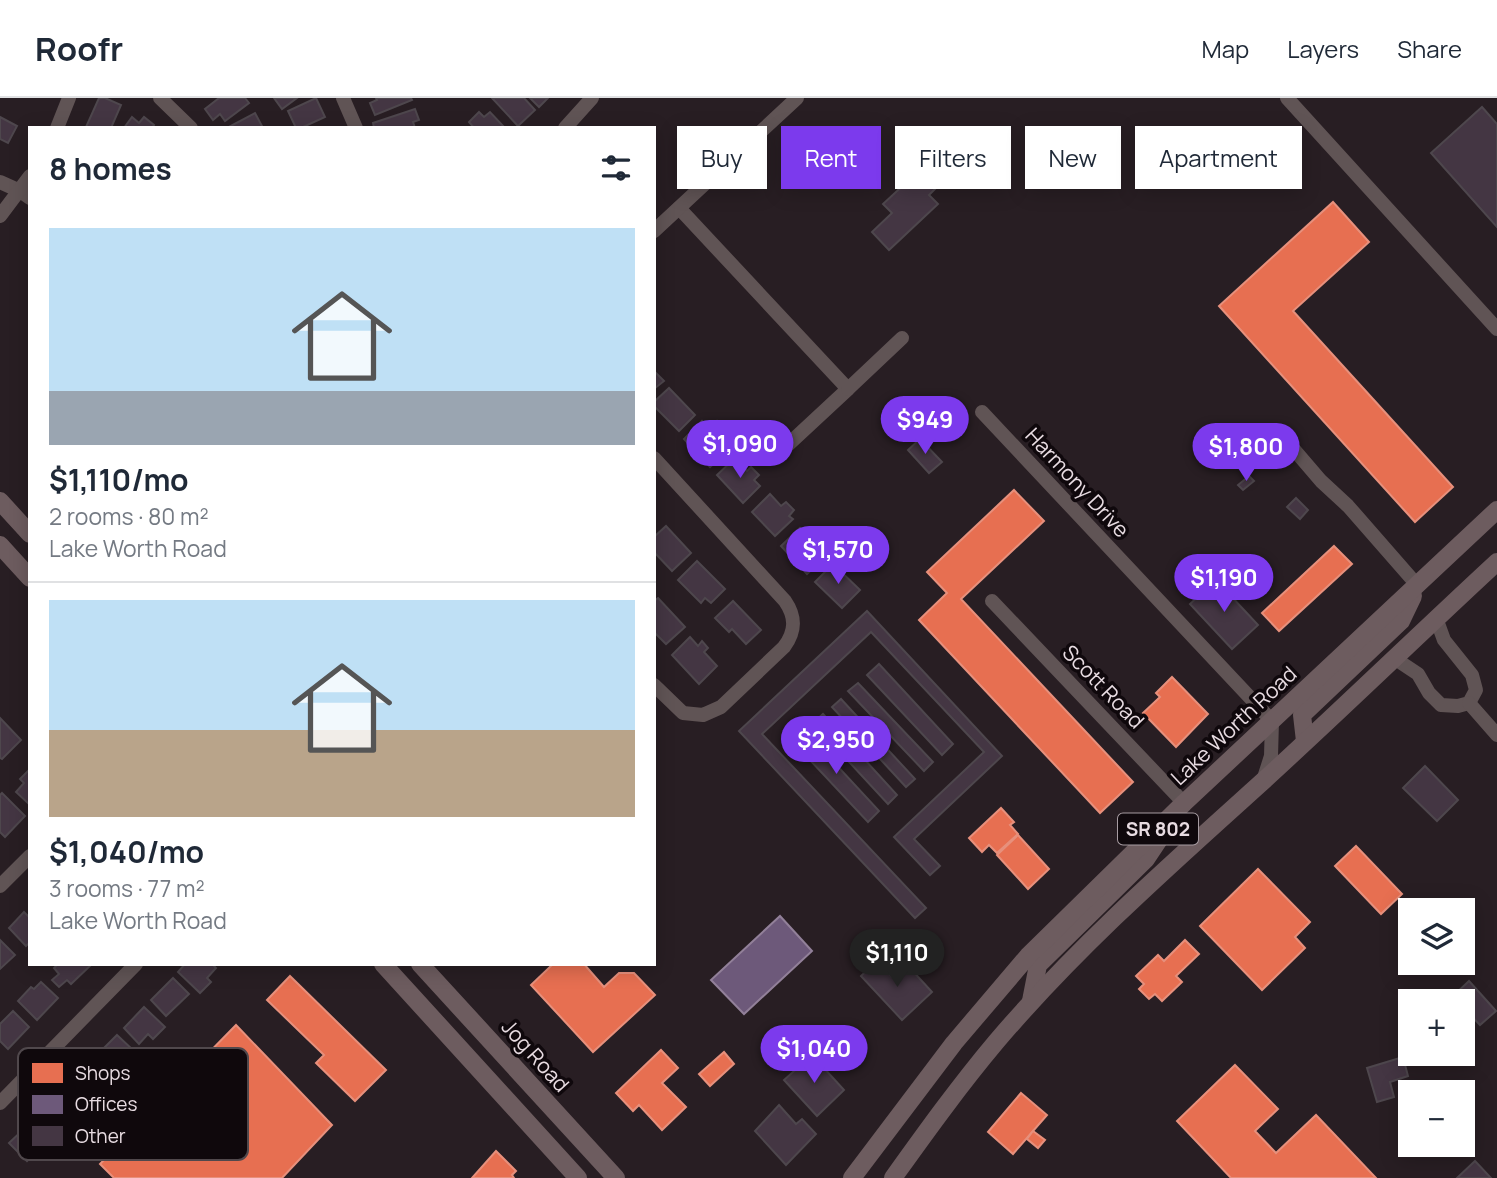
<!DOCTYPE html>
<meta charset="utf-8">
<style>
body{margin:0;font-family:Manrope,sans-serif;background:#f6f6f7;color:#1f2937;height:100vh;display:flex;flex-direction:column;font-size:26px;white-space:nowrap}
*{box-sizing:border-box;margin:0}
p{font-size:23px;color:#747a83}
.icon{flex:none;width:38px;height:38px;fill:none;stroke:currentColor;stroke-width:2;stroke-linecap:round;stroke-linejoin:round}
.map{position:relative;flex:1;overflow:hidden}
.sheet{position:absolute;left:28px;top:28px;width:628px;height:840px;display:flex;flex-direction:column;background:#fff;border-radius:0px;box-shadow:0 4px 18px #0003}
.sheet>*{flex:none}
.top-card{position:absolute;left:677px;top:28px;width:665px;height:63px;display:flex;gap:14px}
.fabs{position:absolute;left:1398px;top:800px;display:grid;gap:14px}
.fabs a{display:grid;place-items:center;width:77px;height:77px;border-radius:0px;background:#fff;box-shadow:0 4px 18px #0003;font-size:35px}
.price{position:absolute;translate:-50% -60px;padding:0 16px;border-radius:24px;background:#7c3aed;color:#fff;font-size:23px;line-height:46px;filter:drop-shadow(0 2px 4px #0008)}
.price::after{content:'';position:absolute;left:50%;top:42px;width:21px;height:16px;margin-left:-10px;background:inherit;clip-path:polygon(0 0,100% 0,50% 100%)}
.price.current{background:#222;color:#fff}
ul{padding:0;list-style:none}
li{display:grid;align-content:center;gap:14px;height:371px;padding:0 21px}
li+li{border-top:2px solid #e0e1e3}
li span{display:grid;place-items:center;height:217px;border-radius:0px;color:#555}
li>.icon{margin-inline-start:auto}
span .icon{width:126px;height:126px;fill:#fffc;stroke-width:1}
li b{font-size:30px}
h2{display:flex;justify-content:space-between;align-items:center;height:84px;padding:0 21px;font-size:30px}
.pill{padding:0 24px;border-radius:0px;background:#fff;box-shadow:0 4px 18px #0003;font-size:24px;line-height:63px}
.pill.current{background:#7c3aed;color:#fff}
header{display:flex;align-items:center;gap:42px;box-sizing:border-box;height:98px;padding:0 35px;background:#fff;border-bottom:2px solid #e0e1e3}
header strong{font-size:33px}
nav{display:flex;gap:38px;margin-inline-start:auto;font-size:24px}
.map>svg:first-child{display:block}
.shops{fill:#e76f51;stroke:#e7907c;stroke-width:2}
.offices{fill:#6d597a;stroke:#928099;stroke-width:2}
.building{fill:#443643;stroke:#4e474d;stroke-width:2}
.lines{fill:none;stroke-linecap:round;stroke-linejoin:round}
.minor{stroke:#605455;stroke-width:14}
.major{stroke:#6d5c5f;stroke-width:18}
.labels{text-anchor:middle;stroke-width:7;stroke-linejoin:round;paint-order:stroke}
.shield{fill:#0f080c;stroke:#a79ca2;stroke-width:2}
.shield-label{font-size:19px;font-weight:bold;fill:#e8dce2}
.street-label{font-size:21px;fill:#e8dce2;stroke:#0f080c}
.key{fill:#0f080c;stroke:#50484c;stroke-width:2}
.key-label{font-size:19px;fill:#e8dce2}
</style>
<header>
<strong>Roofr</strong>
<nav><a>Map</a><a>Layers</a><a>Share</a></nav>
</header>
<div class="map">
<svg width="1497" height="1080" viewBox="0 0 1497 1080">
<rect width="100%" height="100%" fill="#281e23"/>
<g class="shops">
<polygon points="1333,104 1369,144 1293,213 1453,389 1415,424 1219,208"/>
<polygon points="1014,392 1044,423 961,501 1133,684 1100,715 919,522 947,495 927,474"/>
<polygon points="1334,448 1352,466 1279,533 1262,515"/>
<polygon points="1172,579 1208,616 1176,649 1143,615 1160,599 1156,595"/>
<polygon points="1001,710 1014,724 1010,727 1018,736 997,755 989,747 982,754 969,740"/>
<polygon points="1018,737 1049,771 1028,791 997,757"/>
<polygon points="1356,748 1402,796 1381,816 1335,768"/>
<polygon points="1258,771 1310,824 1295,839 1305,850 1262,892 1200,828"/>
<polygon points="1185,842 1199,856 1176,878 1182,884 1162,903 1155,896 1149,901 1139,891 1144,886 1136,878 1158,857 1164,863"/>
<polygon points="553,866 584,866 604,889 619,875 634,875 655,897 593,954 531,887"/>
<polygon points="290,878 386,972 355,1003 316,965 324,957 267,902"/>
<polygon points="236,927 332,1027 282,1080 114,1080 100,1066"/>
<polygon points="661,952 678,970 662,985 686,1009 662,1032 639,1007 633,1013 616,995"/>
<polygon points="724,954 734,966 710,988 699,976"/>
<polygon points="1235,967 1278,1011 1255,1033 1276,1055 1316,1017 1376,1080 1231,1080 1177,1023"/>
<polygon points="1021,995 1047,1017 1013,1056 988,1034"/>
<polygon points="1033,1033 1045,1042 1038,1050 1027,1041"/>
<polygon points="496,1053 516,1073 512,1077 514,1080 472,1080"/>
</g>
<polygon class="offices" points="780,818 812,853 744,916 711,882"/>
<g class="building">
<polygon points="99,0 105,0 121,7 111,30 86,29"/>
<polygon points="219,0 245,0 249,5 225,23 220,16 213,22 205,11"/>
<polygon points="274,0 297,0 282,11"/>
<polygon points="316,0 325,19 301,30 296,30 288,13"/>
<polygon points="376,0 411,0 412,2 375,17 370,5 377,2"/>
<polygon points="492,0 524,0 535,12 518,28"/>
<polygon points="530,0 548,0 539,9"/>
<polygon points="1482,9 1497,26 1497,129 1431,55"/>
<polygon points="415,11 419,22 413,24 415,30 374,30 373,25"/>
<polygon points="479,14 484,19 490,14 505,30 474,30 469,24"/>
<polygon points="255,15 263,30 227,30"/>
<polygon points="0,19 17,28 8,45 0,41"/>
<polygon points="132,19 139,25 144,19 154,27 152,30 124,30"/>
<polygon points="923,69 940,86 929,97 938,106 889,152 872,134 892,115 883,106"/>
<polygon points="654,273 664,283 654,291"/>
<polygon points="669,290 695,317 679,333 654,308 654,304"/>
<polygon points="702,323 709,330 717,323 737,344 710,369 684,341"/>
<polygon points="920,341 942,364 929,375 908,352"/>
<polygon points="1245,343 1263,361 1248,376 1239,366 1244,361 1235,352"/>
<polygon points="735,360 747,373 751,369 759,377 754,382 760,388 743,405 717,377"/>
<polygon points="1249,378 1254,383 1243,392 1238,387"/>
<polygon points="770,396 781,408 786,404 794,412 789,418 793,421 775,438 752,414"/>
<polygon points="1296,400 1308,412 1300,421 1287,409"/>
<polygon points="666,428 691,455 672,473 654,454 654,439"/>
<polygon points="800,430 826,458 807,476 781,448"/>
<polygon points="697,463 725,491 711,505 705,500 701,505 678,482"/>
<polygon points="833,466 860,492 842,510 815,484"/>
<polygon points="1216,482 1258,527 1232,551 1190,506"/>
<polygon points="658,500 685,529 666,546 654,534 654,503"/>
<polygon points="733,503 761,532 746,546 732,531 729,534 715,520"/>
<polygon points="867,513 1002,658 914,741 940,768 930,777 894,739 984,654 871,534 762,636 926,810 915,820 739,633"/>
<polygon points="690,539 698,548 702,543 708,550 704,554 717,568 699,586 672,557"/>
<polygon points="879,566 953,646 942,657 867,577"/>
<polygon points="858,585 933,664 924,673 848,593"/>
<polygon points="841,601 915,681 906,689 832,609"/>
<polygon points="823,616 897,697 888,706 813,625"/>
<polygon points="0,620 21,642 2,661 0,660"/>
<polygon points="805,633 879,713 868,724 793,644"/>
<polygon points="1425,668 1458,702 1437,723 1403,690"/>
<polygon points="28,673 30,674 30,707 16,694 24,685 20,681"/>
<polygon points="2,695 25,718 5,739 0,734 0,697"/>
<polygon points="24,814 28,818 30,816 30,844 26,848 9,830"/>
<polygon points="0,842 15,857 0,871"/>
<polygon points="877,863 895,882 909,869 932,894 902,922 861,878"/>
<polygon points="58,866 92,866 71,886 67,882 59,889 52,882 59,876 54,870"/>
<polygon points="185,866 212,866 216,870 207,880 211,884 200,895 178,874"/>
<polygon points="173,880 189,896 166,918 151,902"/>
<polygon points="1469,883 1496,913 1480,927 1463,909 1463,903 1457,903 1453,898"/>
<polygon points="41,884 58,900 37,922 18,903 31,889 34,891"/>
<polygon points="144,909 165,929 153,941 148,936 139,946 124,930"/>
<polygon points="13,913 29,929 8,951 0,943 0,926"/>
<polygon points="117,937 134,953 112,975 95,959"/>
<polygon points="812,957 844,992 817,1018 784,982"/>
<polygon points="1403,959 1408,978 1390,984 1394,999 1377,1004 1367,970"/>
<polygon points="779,1007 796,1026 802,1021 816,1036 786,1067 755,1033"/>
<polygon points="38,1024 52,1038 27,1063 9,1045 26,1029 29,1033"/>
<polygon points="1475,1063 1491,1080 1457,1080"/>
</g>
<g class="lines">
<g class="minor">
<polyline points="160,0 191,30"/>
<polyline points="343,0 356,30"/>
<polyline points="1287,0 1497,231"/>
<polyline points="57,30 69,0"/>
<polyline points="565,30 592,0"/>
<polyline points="0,84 20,93 30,100"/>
<polyline points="679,110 848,291 778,356"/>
<polyline points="0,118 30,78"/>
<polyline points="654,133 797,0"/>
<polyline points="848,291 902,240"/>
<polyline points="982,314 1272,623 1271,658 1263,683"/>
<polyline points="1291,348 1321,383 1348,408 1418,488"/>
<path d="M 654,360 L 785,503 C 796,519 796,533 784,549 L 721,609 L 703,617 L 683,615 L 654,587"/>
<polyline points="992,503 1184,705"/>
<polyline points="1394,560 1418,576 1429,595 1441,607 1458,608 1469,605 1476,592 1472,577 1444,542 1436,520"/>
<polyline points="1469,605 1497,637"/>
<polyline points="0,788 30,758"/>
<polyline points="0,1005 136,866"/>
</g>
<g class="major">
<polyline points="0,403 30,436"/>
<polyline points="0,447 30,480"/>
<polyline points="1305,643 1302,617 1401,523 1413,498"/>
<polyline points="383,866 578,1080"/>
<polyline points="420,866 616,1080"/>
<polyline points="1031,903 1038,867 1146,761 1164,734"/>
<polyline points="852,1080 954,945 1028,858 1184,705 1497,412"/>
<path d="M 893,1080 C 926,1034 959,988 996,944 C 1076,850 1169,768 1261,685 C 1341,612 1418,537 1497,464"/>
</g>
</g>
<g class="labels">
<rect class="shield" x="1118" y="715.5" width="80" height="31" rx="5"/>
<g class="shield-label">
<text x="1158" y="738">SR 802</text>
</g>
<g class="street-label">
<text transform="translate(1077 385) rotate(47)" y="7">Harmony Drive</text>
<text transform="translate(1103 589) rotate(46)" y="7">Scott Road</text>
<text transform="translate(1234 628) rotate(-43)" y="7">Lake Worth Road</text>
<text transform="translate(535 958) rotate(48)" y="7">Jog Road</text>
</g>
</g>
<rect x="18" y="950" width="230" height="112" rx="10" class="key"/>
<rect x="32" y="965" width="31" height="20" fill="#e76f51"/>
<rect x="32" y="997" width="31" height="19" fill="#6d597a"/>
<rect x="32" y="1028" width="31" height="20" fill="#443643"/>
<g class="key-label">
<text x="75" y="982">Shops</text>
<text x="75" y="1013">Offices</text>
<text x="75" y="1045">Other</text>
</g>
</svg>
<div class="fabs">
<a><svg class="icon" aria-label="layers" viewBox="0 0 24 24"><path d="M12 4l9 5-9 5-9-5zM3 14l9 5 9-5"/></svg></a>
<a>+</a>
<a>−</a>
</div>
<b class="price" style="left:925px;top:358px">$949</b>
<b class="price" style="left:740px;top:382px">$1,090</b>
<b class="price" style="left:1246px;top:385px">$1,800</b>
<b class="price" style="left:838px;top:488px">$1,570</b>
<b class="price" style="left:1224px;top:516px">$1,190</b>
<b class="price" style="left:836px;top:678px">$2,950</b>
<b class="price current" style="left:897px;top:891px">$1,110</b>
<b class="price" style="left:814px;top:987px">$1,040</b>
<div class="top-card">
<a class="pill">Buy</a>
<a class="pill current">Rent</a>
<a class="pill">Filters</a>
<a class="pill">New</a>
<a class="pill">Apartment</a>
</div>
<section class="sheet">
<h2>8 homes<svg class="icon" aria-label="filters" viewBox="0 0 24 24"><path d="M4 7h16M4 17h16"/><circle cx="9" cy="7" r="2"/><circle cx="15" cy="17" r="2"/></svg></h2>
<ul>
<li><span style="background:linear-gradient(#bfe0f5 75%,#9aa5b1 0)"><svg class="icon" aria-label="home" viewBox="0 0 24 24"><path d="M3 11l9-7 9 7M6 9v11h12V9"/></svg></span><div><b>$1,110/mo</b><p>2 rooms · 80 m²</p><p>Lake Worth Road</p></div></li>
<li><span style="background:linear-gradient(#bfe0f5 60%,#b9a48a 0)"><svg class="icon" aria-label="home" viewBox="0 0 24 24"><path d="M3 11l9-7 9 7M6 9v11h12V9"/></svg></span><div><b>$1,040/mo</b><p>3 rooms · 77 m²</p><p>Lake Worth Road</p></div></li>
</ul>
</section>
</div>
